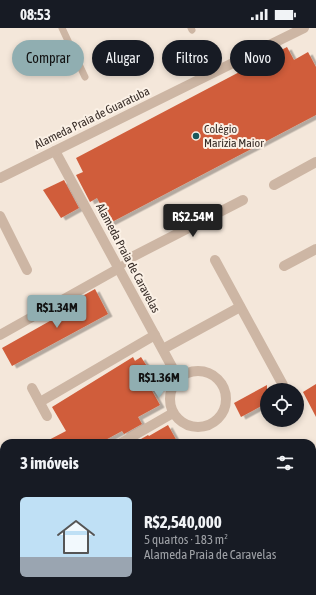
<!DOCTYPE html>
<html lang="pt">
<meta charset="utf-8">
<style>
body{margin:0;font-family:"Asap Condensed",sans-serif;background:#242831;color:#f1f3f6;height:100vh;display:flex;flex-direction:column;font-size:15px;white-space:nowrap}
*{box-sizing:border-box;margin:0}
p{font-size:13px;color:#9ea1a6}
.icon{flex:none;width:22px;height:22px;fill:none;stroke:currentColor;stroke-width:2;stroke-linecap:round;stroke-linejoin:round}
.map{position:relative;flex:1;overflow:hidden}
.drawer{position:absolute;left:0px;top:411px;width:316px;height:156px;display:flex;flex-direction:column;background:#171b24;border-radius:12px 12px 0 0;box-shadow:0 2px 6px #0003}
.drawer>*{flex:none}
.banner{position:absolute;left:12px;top:12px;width:292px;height:36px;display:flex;gap:8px}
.buttons{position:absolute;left:260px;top:355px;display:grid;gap:8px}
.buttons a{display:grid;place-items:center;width:44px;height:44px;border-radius:50%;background:#171b24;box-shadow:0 2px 6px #0003;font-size:20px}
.price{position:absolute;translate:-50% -34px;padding:0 9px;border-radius:4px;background:#90aeb1;color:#111;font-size:13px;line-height:26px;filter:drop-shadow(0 1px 2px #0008)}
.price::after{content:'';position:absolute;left:50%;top:24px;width:12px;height:9px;margin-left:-6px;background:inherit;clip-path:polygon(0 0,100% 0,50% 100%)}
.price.current{background:#222;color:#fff}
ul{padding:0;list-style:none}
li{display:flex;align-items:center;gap:12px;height:100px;padding:0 20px}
li span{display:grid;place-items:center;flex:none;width:112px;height:80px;border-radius:6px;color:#555}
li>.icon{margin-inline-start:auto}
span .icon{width:48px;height:48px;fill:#fffc;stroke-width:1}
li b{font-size:17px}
h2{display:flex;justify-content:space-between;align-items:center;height:48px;padding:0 20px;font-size:17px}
.tag{padding:0 14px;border-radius:18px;background:#171b24;box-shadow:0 2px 6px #0003;font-size:14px;line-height:36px}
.tag.current{background:#90aeb1;color:#111}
.status{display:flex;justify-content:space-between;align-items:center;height:28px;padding:0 20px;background:#171b24;direction:ltr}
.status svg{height:11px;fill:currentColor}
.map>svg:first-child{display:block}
.building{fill:#d05d3b;filter:url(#shadow)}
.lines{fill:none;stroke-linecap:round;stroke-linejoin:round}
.service{stroke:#cdb6a4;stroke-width:7}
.minor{stroke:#cdb6a4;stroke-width:10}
.tertiary{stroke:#cdb6a4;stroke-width:10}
.secondary{stroke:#a08576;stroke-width:10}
.poi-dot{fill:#19595c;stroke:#fbf1e6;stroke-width:1.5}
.labels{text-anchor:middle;stroke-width:4;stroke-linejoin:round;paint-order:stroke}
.street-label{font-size:12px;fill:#372c27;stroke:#fbf1e6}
.poi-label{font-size:12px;fill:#372c27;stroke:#fbf1e6;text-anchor:start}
</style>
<div class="status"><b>08:53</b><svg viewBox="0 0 49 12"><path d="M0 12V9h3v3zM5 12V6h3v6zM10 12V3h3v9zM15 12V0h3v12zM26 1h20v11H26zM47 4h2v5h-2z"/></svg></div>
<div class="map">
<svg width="316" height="567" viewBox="0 0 316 567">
<defs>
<filter id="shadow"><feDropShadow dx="4.5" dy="2.5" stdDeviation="0" flood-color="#0004"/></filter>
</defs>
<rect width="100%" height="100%" fill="#f4e7da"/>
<g class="building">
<polygon points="287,19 294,32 308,24 316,39 316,87 110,195 97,170 90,174 76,147 83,144 76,130"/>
<polygon points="64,152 79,180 61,190 43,162"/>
<polygon points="95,261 108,286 12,338 2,320 80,276 77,271"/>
<polygon points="133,329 135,333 141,329 152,346 148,348 154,359 151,361 160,377 138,389 142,396 124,406 122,403 100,415 43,415 66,403 52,379"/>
<polygon points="316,356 316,389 303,364"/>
<polygon points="267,357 267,375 241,389 234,375"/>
<polygon points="168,397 178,415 134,415 148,407 149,408"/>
</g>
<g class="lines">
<g class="service">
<polyline points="62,0 85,49"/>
<polyline points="191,0 192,2"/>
<polyline points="116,242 134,228"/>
<polyline points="312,457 316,464"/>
</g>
<g class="minor">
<polyline points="55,123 178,350"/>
<polyline points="274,157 316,134"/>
<polyline points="0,188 27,242"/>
<polyline points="134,228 243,172"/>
<polyline points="215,232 283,357"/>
<polyline points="284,238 316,221"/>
<polyline points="0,307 114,243"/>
<polyline points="163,321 240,279"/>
<circle cx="198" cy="371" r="28"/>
<polyline points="32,360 47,388"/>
<polyline points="40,374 155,307"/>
<polyline points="121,415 173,385"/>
<polyline points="0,491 4,490"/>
<polyline points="54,563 57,567"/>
<polyline points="147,563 149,567"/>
</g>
<polyline class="tertiary" points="0,150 304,0"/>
<g class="secondary">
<polyline points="312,507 316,505"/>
<polyline points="199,567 207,563"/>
</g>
</g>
<circle class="poi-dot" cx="196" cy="108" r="4"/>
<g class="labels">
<g class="street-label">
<text transform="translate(92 90) rotate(-26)" y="4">Alameda Praia de Guaratuba</text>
<text transform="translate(128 230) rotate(62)" y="4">Alameda Praia de Caravelas</text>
</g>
<g class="poi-label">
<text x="204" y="105">Colégio<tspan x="204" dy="14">Marízia Maior</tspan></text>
</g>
</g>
</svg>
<div class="buttons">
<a><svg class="icon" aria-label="locate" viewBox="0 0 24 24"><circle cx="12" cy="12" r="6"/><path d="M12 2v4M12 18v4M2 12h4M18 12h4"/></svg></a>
</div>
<b class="price current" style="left:193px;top:210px">R$2.54M</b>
<b class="price" style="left:57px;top:301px">R$1.34M</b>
<b class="price" style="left:159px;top:371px">R$1.36M</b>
<div class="banner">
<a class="tag current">Comprar</a>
<a class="tag">Alugar</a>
<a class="tag">Filtros</a>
<a class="tag">Novo</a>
</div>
<section class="drawer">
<h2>3 imóveis<svg class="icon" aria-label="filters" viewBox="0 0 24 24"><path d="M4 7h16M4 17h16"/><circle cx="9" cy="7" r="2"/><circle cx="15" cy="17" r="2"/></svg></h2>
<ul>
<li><span style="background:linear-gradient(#bfe0f5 75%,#9aa5b1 0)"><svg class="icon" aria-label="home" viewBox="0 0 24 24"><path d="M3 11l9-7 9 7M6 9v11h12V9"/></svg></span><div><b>R$2,540,000</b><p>5 quartos · 183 m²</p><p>Alameda Praia de Caravelas</p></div></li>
</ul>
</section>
</div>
